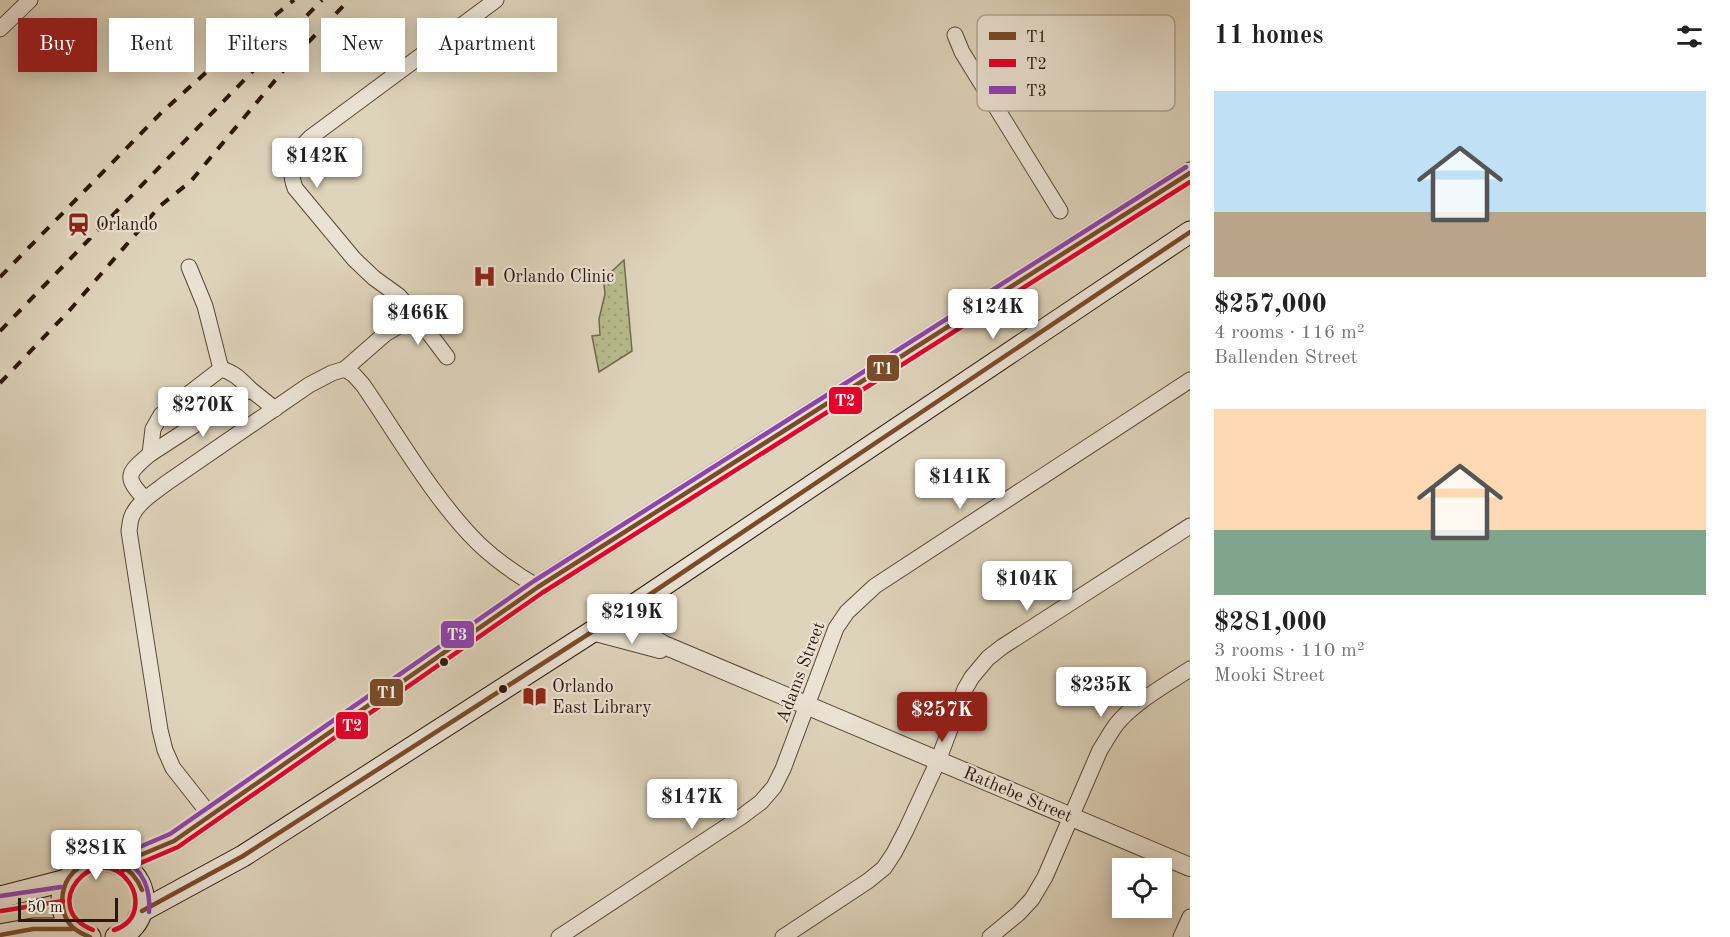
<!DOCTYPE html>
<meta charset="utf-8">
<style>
body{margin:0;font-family:"Old Standard TT",serif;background:#f2f2f2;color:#222;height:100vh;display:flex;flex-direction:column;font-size:22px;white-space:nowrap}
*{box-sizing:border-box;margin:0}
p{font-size:20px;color:#767676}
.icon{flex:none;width:33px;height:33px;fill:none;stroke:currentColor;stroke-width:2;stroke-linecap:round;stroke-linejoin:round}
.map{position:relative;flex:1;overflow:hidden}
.side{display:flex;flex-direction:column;background:#fff;width:540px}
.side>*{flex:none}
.guide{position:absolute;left:18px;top:18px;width:570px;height:54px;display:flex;gap:12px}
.controls{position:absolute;left:1112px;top:858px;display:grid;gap:12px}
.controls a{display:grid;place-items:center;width:60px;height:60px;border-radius:0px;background:#fff;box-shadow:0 3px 15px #0003;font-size:30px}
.scale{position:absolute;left:18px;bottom:15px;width:100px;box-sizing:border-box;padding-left:6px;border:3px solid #2d170a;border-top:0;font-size:16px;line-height:21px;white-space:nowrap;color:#2d170a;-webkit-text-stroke:4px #eae2d3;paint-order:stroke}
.price{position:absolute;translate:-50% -51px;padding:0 14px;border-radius:6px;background:#fff;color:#222;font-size:20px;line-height:39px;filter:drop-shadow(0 2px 3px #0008)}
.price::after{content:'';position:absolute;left:50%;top:36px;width:18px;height:14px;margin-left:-9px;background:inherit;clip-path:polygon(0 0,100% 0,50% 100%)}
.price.active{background:#8f2418;color:#fff}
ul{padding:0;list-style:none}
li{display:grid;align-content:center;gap:12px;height:318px;padding:0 24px}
li span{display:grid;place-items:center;height:186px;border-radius:0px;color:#555}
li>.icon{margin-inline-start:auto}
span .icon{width:108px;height:108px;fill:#fffc;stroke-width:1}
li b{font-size:26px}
h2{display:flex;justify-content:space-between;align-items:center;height:72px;padding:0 24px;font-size:26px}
.tag{padding:0 21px;border-radius:0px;background:#fff;box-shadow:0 3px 15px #0003;font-size:21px;line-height:54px}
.tag.active{background:#8f2418;color:#fff}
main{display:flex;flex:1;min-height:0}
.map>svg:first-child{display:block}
.garden{fill:url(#garden-dots);stroke:#72694c;stroke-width:1.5}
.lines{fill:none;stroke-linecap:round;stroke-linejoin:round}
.minor-casing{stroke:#594636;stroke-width:17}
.tertiary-casing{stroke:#594636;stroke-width:20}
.secondary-casing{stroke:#2d170a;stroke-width:23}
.minor{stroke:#eae2d3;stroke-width:15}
.tertiary{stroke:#eae2d3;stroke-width:18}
.secondary{stroke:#eae2d3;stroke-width:21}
.rail{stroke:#2d170a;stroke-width:4;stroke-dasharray:10 10;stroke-linecap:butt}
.bus-1-casing{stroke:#eae2d3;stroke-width:9}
.bus-2-casing{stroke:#eae2d3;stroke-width:9}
.bus-3-casing{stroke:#eae2d3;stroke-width:9}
.bus-1{stroke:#7a4b2a;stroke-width:4.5}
.bus-2{stroke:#e4002b;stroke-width:4.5}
.bus-3{stroke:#8e44ad;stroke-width:4.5}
.bus-dot{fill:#2d170a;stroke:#eae2d3;stroke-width:2}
.labels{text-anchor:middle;stroke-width:4.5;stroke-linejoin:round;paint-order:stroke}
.poi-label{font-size:18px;fill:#2d170a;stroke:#eae2d3;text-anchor:start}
.street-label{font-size:18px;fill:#2d170a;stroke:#eae2d3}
.key{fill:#eae2d3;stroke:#b1a597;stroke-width:1.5}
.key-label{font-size:16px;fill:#2d170a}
.line-badge{stroke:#eae2d3;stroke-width:2}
.badge-label{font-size:16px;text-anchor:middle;font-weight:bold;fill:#fff}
</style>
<main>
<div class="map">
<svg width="1190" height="937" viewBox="0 0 1190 937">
<defs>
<pattern id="garden-dots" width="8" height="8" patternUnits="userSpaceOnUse" patternTransform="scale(1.5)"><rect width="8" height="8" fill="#b6bb8d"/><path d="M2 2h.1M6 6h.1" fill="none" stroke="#9da078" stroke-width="1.8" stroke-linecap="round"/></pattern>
</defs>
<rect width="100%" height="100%" fill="#ded3bb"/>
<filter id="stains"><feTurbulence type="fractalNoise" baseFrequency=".00333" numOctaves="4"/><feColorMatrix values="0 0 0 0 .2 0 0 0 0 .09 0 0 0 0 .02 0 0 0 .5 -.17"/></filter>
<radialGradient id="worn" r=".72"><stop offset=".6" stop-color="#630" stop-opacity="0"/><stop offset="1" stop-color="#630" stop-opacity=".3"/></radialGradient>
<polygon class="garden" points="624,260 632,351 599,372 592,336 600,335 599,319 605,294 603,274 610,273"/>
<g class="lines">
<defs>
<g id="minor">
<polyline points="0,29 30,0"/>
<polyline points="955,35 962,52 1060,211"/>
<polyline points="189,267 205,306 221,369"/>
<polyline points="416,316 447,357"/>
<path d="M 345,369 L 385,334 L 416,316 L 399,296 L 374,278 L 354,259 L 295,188 C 287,166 294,153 311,137 L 496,0"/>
<path d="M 150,454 L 153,429 L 161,415 L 221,369 C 234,372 241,380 250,389"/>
<path d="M 145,499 C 123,476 128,473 150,454 L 250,389 L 275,409"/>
<path d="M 210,815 L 173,768 L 165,750 L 160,730 L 129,531 C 130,526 130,520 132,516 C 138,502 154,493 165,484 L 309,385 L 332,373 L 345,369 L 354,375 L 363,385 C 398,436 435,501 479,544 C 497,561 517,575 538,587"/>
<polyline points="559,937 741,817 761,802 774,787 783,769 836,628 847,612 875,586 1190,380"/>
<polyline points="783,937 868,881 884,868 894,853 906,830 938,761 965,689 972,677 988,658 1002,647 1190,526"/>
<path d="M 990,937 L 1019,913 L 1032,899 L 1045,877 L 1100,750 C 1107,740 1112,728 1121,719 C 1140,699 1167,684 1190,669"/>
<polyline points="1181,937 1190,917"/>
</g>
<g id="tertiary">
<path d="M 640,601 C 638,628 640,632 664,645 L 1190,867"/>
<polyline points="592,631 660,649"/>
</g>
<g id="secondary">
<polyline points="119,864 174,841 538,587 1190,173"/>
<polyline points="0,897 67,880"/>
<polyline points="142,911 243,856 640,601 1190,232"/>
<polyline points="0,935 33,929 72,929"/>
<path d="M 90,937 C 77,932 68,927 64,913 C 60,902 62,888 69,878 C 95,840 155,868 141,913 C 137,925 128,934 116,937"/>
</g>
</defs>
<use href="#minor" class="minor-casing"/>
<use href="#tertiary" class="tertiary-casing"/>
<use href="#secondary" class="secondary-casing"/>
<use href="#minor" class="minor"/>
<use href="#tertiary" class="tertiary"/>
<use href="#secondary" class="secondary"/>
<g class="rail">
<polyline points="0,277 162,112 221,59 294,0"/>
<polyline points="0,331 322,0"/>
<polyline points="0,383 69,311 160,206 191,181 298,53 349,0"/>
</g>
<defs>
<g id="bus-1">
<polyline points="119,864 174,841 538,587 1190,173"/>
<polyline points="142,911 243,856 640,601 1190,232"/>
<polyline points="0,935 33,929 72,929"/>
<path d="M 90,937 C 75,931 66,925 63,908 C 55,858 122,841 142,890"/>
</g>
<g id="bus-2">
<polyline points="122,871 178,847 542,593 1190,182"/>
<polyline points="1,911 63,901"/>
<path d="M 93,930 C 36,907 96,839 128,881 C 135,890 137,901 134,912 C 131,921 123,927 114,930"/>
</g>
<g id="bus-3">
<polyline points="116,857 170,834 534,581 1186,167"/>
<path d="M 123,858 C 143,871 151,888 149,912"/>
<polyline points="0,896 61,887"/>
</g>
</defs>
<use href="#bus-1" class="bus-1-casing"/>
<use href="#bus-2" class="bus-2-casing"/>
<use href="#bus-3" class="bus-3-casing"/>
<use href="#bus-1" class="bus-1"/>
<use href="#bus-2" class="bus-2"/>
<use href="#bus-3" class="bus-3"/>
</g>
<defs>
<symbol id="station-bare" viewBox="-9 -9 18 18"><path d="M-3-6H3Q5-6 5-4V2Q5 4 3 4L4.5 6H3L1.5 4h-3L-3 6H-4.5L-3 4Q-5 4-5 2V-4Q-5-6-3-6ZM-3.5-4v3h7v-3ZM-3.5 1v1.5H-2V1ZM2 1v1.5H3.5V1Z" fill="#8f2418" stroke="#eae2d3" stroke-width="2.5" paint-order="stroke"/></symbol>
<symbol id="hospital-bare" viewBox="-9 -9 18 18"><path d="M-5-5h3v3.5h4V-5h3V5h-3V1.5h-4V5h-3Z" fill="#8f2418" stroke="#eae2d3" stroke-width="2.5" paint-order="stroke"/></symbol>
<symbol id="library-bare" viewBox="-9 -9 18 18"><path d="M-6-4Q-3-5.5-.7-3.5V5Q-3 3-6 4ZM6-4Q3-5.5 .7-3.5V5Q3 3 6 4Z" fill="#8f2418" stroke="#eae2d3" stroke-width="2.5" paint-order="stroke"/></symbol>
</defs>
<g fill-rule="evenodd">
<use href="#station-bare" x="62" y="208" width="33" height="33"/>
<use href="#hospital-bare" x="468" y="260" width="33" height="33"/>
<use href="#library-bare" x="518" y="680" width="33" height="33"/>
</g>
<g class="bus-dot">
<circle cx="444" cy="662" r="5"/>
<circle cx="503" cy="689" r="5"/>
</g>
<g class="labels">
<g class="poi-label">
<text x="96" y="230">Orlando</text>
<text x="503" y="282">Orlando Clinic</text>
<text x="552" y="692">Orlando<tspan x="552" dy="21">East Library</tspan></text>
</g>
<g class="street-label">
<text transform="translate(800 672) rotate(-69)" y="6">Adams Street</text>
<text transform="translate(1018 794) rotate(23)" y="6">Rathebe Street</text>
</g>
</g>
<rect x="977" y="15" width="198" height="96" rx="9" class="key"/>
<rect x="989" y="32" width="27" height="8" fill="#7a4b2a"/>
<rect x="989" y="59" width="27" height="8" fill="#e4002b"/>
<rect x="989" y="86" width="27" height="8" fill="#8e44ad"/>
<g class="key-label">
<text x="1026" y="42">T1</text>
<text x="1026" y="69">T2</text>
<text x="1026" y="96">T3</text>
</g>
<g class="line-badge">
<rect x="866" y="354" width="34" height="28" rx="6" fill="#7a4b2a"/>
<rect x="828" y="386" width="35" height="29" rx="6" fill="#e4002b"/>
<rect x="440" y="620" width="35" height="29" rx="6" fill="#8e44ad"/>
<rect x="369" y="678" width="35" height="29" rx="6" fill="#7a4b2a"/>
<rect x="335" y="711" width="34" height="29" rx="6" fill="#e4002b"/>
</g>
<g class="badge-label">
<text x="883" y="374">T1</text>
<text x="845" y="406">T2</text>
<text x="457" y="640">T3</text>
<text x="387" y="698">T1</text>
<text x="352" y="731">T2</text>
</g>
<rect width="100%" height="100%" filter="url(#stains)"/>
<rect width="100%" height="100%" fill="url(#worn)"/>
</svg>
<div class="controls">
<a><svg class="icon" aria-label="locate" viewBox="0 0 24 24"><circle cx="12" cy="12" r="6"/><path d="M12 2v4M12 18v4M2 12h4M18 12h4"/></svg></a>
</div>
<div class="scale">50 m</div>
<b class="price" style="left:317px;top:189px">$142K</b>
<b class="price" style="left:993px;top:340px">$124K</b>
<b class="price" style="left:418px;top:346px">$466K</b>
<b class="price" style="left:203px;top:438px">$270K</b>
<b class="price" style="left:960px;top:510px">$141K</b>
<b class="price" style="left:1027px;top:612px">$104K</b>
<b class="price" style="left:632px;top:645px">$219K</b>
<b class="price" style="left:1101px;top:718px">$235K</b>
<b class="price active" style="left:942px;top:743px">$257K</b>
<b class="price" style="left:692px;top:830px">$147K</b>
<b class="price" style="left:96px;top:881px">$281K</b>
<div class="guide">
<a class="tag active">Buy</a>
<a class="tag">Rent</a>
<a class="tag">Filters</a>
<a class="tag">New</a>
<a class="tag">Apartment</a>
</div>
</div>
<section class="side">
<h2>11 homes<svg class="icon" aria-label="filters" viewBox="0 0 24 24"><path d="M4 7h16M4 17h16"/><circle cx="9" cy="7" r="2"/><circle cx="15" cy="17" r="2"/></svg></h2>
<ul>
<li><span style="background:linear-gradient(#bfe0f5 65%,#b9a48a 0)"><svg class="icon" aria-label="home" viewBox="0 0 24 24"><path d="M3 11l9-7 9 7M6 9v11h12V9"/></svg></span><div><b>$257,000</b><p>4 rooms · 116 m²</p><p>Ballenden Street</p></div></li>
<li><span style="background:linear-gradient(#ffd9b3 65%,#7fa58c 0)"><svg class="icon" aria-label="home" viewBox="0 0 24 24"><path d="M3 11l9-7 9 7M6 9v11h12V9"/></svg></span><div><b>$281,000</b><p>3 rooms · 110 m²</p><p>Mooki Street</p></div></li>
</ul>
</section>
</main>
